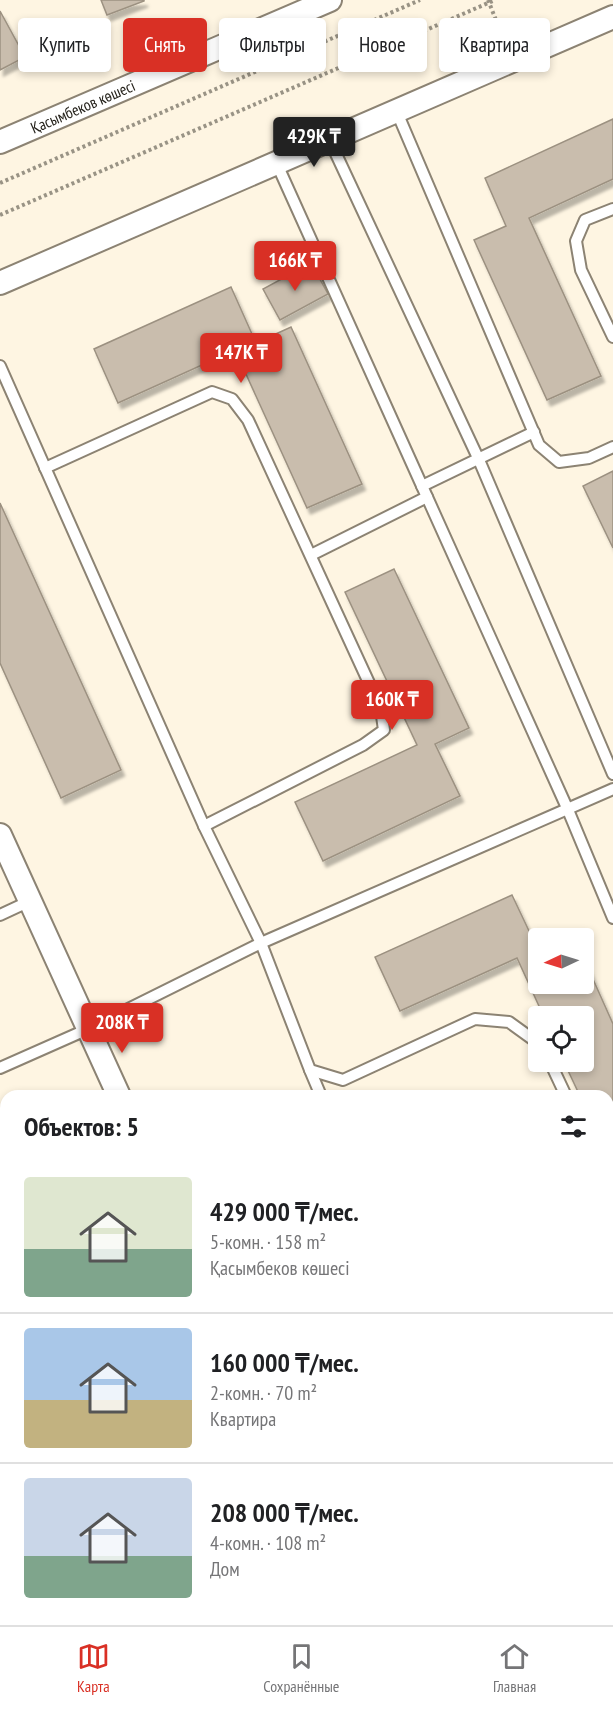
<!DOCTYPE html>
<html lang="ru">
<meta charset="utf-8">
<style>
body{margin:0;font-family:"PT Sans Narrow",sans-serif;background:#f2f2f2;color:#202124;height:100vh;display:flex;flex-direction:column;font-size:22px;white-space:nowrap}
*{box-sizing:border-box;margin:0}
p{font-size:20px;color:#757577}
.icon{flex:none;width:33px;height:33px;fill:none;stroke:currentColor;stroke-width:2;stroke-linecap:round;stroke-linejoin:round}
.map{position:relative;flex:1;overflow:hidden}
.drawer{position:absolute;left:0px;top:1090px;width:614px;height:536px;display:flex;flex-direction:column;background:#fff;border-radius:18px 18px 0 0;box-shadow:0 3px 9px #0003}
.drawer>*{flex:none}
.guide{position:absolute;left:18px;top:18px;width:578px;height:54px;display:flex;gap:12px}
.needle{width:39px;rotate:266deg}
.tools{position:absolute;left:528px;top:928px;display:grid;gap:12px}
.tools a{display:grid;place-items:center;width:66px;height:66px;border-radius:6px;background:#fff;box-shadow:0 3px 9px #0003;font-size:30px}
.price{position:absolute;translate:-50% -51px;padding:0 14px;border-radius:6px;background:#d93025;color:#fff;font-size:20px;line-height:39px;filter:drop-shadow(0 2px 3px #0008)}
.price::after{content:'';position:absolute;left:50%;top:36px;width:18px;height:14px;margin-left:-9px;background:inherit;clip-path:polygon(0 0,100% 0,50% 100%)}
.price.current{background:#222;color:#fff}
ul{padding:0;list-style:none}
li{display:flex;align-items:center;gap:18px;height:150px;padding:0 24px}
li+li{border-top:2px solid #e0e0e0}
li span{display:grid;place-items:center;flex:none;width:168px;height:120px;border-radius:6px;color:#555}
li>.icon{margin-inline-start:auto}
span .icon{width:72px;height:72px;fill:#fffc;stroke-width:1}
li b{font-size:26px}
h2{display:flex;justify-content:space-between;align-items:center;height:72px;padding:0 24px;font-size:26px}
.tag{padding:0 21px;border-radius:6px;background:#fff;box-shadow:0 3px 9px #0003;font-size:21px;line-height:54px}
.tag.current{background:#d93025;color:#fff}
.tabs{display:flex;justify-content:space-around;align-items:center;height:84px;border-top:2px solid #e0e0e0;background:#fff;font-size:16px;color:#757577}
.tabs a{display:grid;justify-items:center;gap:3px}
.tabs .current{color:#d93025}
.map>svg:first-child{display:block}
.building{fill:#c9bdad;stroke:#9c9181;stroke-width:1.5;filter:url(#shadow)}
.lines{fill:none;stroke-linecap:round;stroke-linejoin:round}
.lane-casing{stroke:#8c8373;stroke-width:14}
.street-casing{stroke:#8c8373;stroke-width:26}
.path{stroke:#999385;stroke-width:4;stroke-dasharray:3 3;stroke-linecap:butt}
.lane{stroke:#fff;stroke-width:10}
.street{stroke:#fff;stroke-width:22}
.labels{text-anchor:middle;stroke-width:4.5;stroke-linejoin:round;paint-order:stroke}
.street-label{font-size:16px;fill:#24211a;stroke:#fff}
</style>
<div class="map">
<svg width="613" height="1625" viewBox="0 0 613 1625">
<defs>
<filter id="shadow"><feDropShadow dx="3.5" dy="6" stdDeviation="1.5" flood-color="#0004"/></filter>
</defs>
<rect width="100%" height="100%" fill="#fef5e2"/>
<g class="building">
<polygon points="101,0 144,0 144,1 107,15"/>
<polygon points="0,11 25,57 0,70"/>
<polygon points="613,119 613,179 529,218 601,376 547,400 474,240 506,226 485,178"/>
<polygon points="311,263 328,294 280,320 263,289"/>
<polygon points="231,287 256,343 291,327 362,484 307,508 235,350 118,403 94,349"/>
<polygon points="613,471 613,548 583,486"/>
<polygon points="0,503 121,770 61,798 0,663"/>
<polygon points="394,569 469,728 435,744 460,796 323,861 295,802 417,745 345,592"/>
<polygon points="512,895 538,950 538,984 584,984 584,959 613,1024 613,1105 608,1108 608,1096 580,1096 564,1062 584,1062 584,1017 544,1017 517,958 400,1011 375,957"/>
<polygon points="6,1173 6,1238 0,1241 0,1176"/>
<polygon points="0,1595 6,1608 6,1618 0,1621"/>
<polygon points="211,1620 258,1620 247,1625 213,1625"/>
</g>
<g class="lines">
<defs>
<g id="lane">
<polyline points="396,110 539,445 559,462 589,458 613,447"/>
<polyline points="330,141 479,460 613,774"/>
<polyline points="276,162 427,497 311,555"/>
<polyline points="613,209 585,220 576,241 581,270 613,337"/>
<polyline points="0,366 204,826 261,943 310,1070 343,1080 475,1019 509,1022 538,1043"/>
<polyline points="45,468 212,392 232,399 248,420 381,709 384,730 363,745 204,826"/>
<polyline points="422,486 534,432"/>
<polyline points="427,497 568,810 613,918"/>
<polyline points="0,915 30,901"/>
<polyline points="550,1062 566,1096"/>
<polyline points="0,1068 88,1029 261,943 613,789"/>
<polyline points="310,1070 321,1096"/>
<polyline points="608,1187 613,1200"/>
<polyline points="0,1280 6,1279"/>
<polyline points="608,1418 613,1415"/>
<polyline points="0,1505 6,1518"/>
<polyline points="51,1620 53,1625"/>
<polyline points="553,1620 556,1625"/>
<polyline points="122,1625 131,1620"/>
</g>
<g id="street">
<path id="s1" d="M 0,142 L 330,0"/>
<polyline points="0,283 613,17"/>
<polyline points="0,835 119,1096"/>
<polyline points="608,1613 613,1611"/>
<polyline points="355,1620 357,1625"/>
<polyline points="582,1625 593,1620"/>
</g>
</defs>
<use href="#lane" class="lane-casing"/>
<use href="#street" class="street-casing"/>
<g class="path">
<polyline points="488,0 504,40"/>
<polyline points="0,183 420,0"/>
<polyline points="0,215 495,0"/>
<polyline points="608,1568 613,1565"/>
<polyline points="485,1625 495,1620"/>
</g>
<use href="#lane" class="lane"/>
<use href="#street" class="street"/>
</g>
<g class="labels">
<g class="street-label">
<text dy="6" stroke="none"><textPath href="#s1" startOffset="90">Қасымбеков көшесі</textPath></text>
</g>
</g>
</svg>
<div class="tools">
<a><svg class="needle" viewBox="-14 -14 28 28"><path d="M0-13l5 13h-10z" fill="#e53935"/><path d="M0 13l5-13h-10z" fill="#757577"/></svg></a>
<a><svg class="icon" aria-label="locate" viewBox="0 0 24 24"><circle cx="12" cy="12" r="6"/><path d="M12 2v4M12 18v4M2 12h4M18 12h4"/></svg></a>
</div>
<b class="price current" style="left:314px;top:168px">429K ₸</b>
<b class="price" style="left:295px;top:292px">166K ₸</b>
<b class="price" style="left:241px;top:384px">147K ₸</b>
<b class="price" style="left:392px;top:731px">160K ₸</b>
<b class="price" style="left:122px;top:1054px">208K ₸</b>
<div class="guide">
<a class="tag">Купить</a>
<a class="tag current">Снять</a>
<a class="tag">Фильтры</a>
<a class="tag">Новое</a>
<a class="tag">Квартира</a>
</div>
<section class="drawer">
<h2>Объектов: 5<svg class="icon" aria-label="filters" viewBox="0 0 24 24"><path d="M4 7h16M4 17h16"/><circle cx="9" cy="7" r="2"/><circle cx="15" cy="17" r="2"/></svg></h2>
<ul>
<li><span style="background:linear-gradient(#dfe7d0 60%,#7fa58c 0)"><svg class="icon" aria-label="home" viewBox="0 0 24 24"><path d="M3 11l9-7 9 7M6 9v11h12V9"/></svg></span><div><b>429 000 ₸/мес.</b><p>5-комн. · 158 m²</p><p>Қасымбеков көшесі</p></div></li>
<li><span style="background:linear-gradient(#a9c7e8 60%,#c2b280 0)"><svg class="icon" aria-label="home" viewBox="0 0 24 24"><path d="M3 11l9-7 9 7M6 9v11h12V9"/></svg></span><div><b>160 000 ₸/мес.</b><p>2-комн. · 70 m²</p><p>Квартира</p></div></li>
<li><span style="background:linear-gradient(#c9d6e8 65%,#7fa58c 0)"><svg class="icon" aria-label="home" viewBox="0 0 24 24"><path d="M3 11l9-7 9 7M6 9v11h12V9"/></svg></span><div><b>208 000 ₸/мес.</b><p>4-комн. · 108 m²</p><p>Дом</p></div></li>
</ul>
</section>
</div>
<nav class="tabs">
<a class="current"><svg class="icon" aria-label="map" viewBox="0 0 24 24"><path d="M3 6l6-2 6 2 6-2v14l-6 2-6-2-6 2zM9 4v14M15 6v14"/></svg>Карта</a>
<a><svg class="icon" aria-label="saved" viewBox="0 0 24 24"><path d="M7 4h10v16l-5-4-5 4z"/></svg>Сохранённые</a>
<a><svg class="icon" aria-label="home" viewBox="0 0 24 24"><path d="M3 11l9-7 9 7M6 9v11h12V9"/></svg>Главная</a>
</nav>
